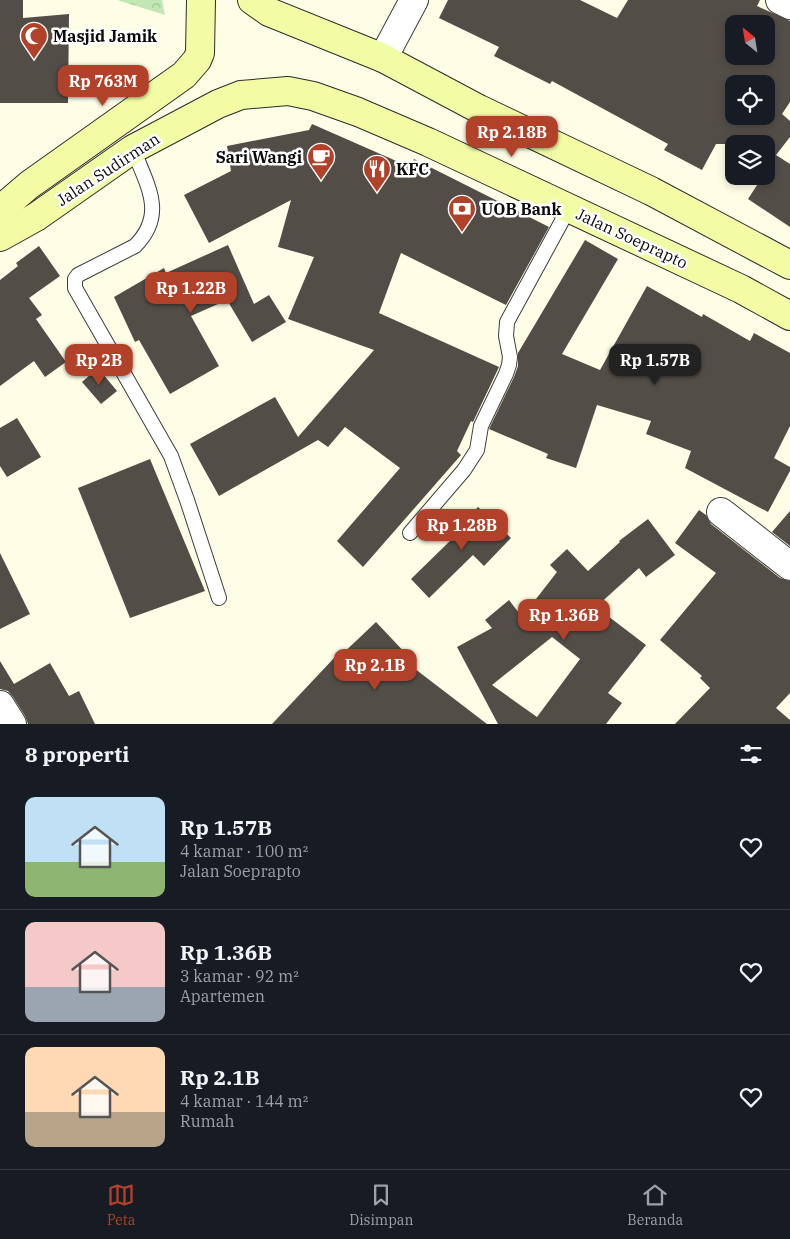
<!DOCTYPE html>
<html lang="id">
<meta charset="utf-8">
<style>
body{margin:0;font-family:"IBM Plex Serif",serif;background:#242831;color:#f1f3f6;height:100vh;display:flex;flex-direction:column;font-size:19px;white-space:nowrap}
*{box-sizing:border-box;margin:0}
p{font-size:16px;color:#9ea1a6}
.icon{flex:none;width:28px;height:28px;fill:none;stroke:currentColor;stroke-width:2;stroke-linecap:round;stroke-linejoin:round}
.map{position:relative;height:724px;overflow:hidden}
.drawer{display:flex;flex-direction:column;background:#171b24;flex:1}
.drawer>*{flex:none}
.needle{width:32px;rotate:330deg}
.tools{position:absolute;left:725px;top:15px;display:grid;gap:10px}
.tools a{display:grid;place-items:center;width:50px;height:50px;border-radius:10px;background:#171b24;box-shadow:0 2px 8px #0003;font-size:25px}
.price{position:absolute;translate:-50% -42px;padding:0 11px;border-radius:10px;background:#b24129;color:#fff;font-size:16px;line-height:32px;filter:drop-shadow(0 1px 2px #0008)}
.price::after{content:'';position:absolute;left:50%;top:30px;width:15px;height:11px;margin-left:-8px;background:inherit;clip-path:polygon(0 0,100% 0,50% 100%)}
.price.current{background:#222;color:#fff}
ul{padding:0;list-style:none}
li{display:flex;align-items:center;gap:15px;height:125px;padding:0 25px}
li+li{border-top:1px solid #363941}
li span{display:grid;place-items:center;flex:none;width:140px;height:100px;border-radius:10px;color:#555}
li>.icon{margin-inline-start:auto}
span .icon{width:60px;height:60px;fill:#fffc;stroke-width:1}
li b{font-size:21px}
h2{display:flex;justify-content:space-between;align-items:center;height:60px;padding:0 25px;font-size:21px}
.tabs{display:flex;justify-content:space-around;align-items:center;height:70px;border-top:1px solid #363941;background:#171b24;font-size:14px;color:#9ea1a6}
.tabs a{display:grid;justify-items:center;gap:2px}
.tabs .current{color:#b24129}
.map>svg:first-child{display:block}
.park{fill:url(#park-crowns)}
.building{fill:#524d47;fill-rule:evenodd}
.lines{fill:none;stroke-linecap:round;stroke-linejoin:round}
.lane-casing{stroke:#3d3d3d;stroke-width:16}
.street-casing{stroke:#3d3d3d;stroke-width:30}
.secondary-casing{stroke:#2c2c2c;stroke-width:30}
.lane{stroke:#fff;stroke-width:14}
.street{stroke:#fff;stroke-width:28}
.secondary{stroke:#f2fca5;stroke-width:28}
.labels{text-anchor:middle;stroke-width:5;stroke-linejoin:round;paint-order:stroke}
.poi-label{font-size:16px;font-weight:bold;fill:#0a0a0a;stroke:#fff;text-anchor:start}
.street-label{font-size:16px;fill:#0a0a0a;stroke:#fff}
</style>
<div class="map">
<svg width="790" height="724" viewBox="0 0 790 724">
<defs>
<pattern id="park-crowns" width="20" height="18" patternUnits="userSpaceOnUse" patternTransform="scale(1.25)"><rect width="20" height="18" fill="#c2e6b4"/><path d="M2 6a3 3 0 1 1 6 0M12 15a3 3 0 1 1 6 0" fill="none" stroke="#a5c499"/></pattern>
</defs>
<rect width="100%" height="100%" fill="#fefee7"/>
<polygon class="park" points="117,0 162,0 165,15"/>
<g class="building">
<polygon points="0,0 23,0 23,18 69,14 68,103 0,103"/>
<path d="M 448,0 L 580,0 L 617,18 L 628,0 L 760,0 L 757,6 L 790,21 L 790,102 L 782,114 L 790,121 L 790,137 L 776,155 L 790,164 L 790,227 L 748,199 L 763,176 L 766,176 L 766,144 L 716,144 L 702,170 L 664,150 L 668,144 L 552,81 L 550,84 L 494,56 L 499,47 L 439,18 ZM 734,24 L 766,24 L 766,56 L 734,56 ZM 734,84 L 766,84 L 766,116 L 734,116 Z"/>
<polygon points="312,124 410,167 414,159 549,227 506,305 401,253 379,313 499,367 473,422 471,421 457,451 461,455 363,567 337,541 400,468 345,427 328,447 318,440 219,496 190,444 275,397 298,437 374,350 288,319 314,257 278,247 291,200 209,243 184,195 231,171 227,146 309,130"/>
<polygon points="585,240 618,259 562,354 600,370 647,286 702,317 703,314 750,341 754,333 790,353 790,426 774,458 790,467 790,471 768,512 685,468 691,451 646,434 651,421 597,405 576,468 546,458 548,454 489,429 514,377 518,366 518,353"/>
<polygon points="228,245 254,304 269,295 286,322 252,342 227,300 191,316 219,366 170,394 139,340 135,342 114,297 164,268 166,273"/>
<polygon points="39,246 60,276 29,298 42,315 36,319 66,362 45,377 34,361 0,386 0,280 18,266 16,263"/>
<polygon points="98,368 117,391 101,404 82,382"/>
<polygon points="17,418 41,457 7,477 0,466 0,428"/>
<polygon points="150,459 205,591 130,618 78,488"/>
<polygon points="478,507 511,538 484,566 473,555 429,598 411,579 454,537 451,534"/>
<polygon points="699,510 706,515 711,524 780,578 790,581 790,693 776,708 790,720 790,724 675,724 710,688 700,678 702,676 660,640 716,573 675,543"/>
<polygon points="790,511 790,546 772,532"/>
<path d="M 648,519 L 675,555 L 646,577 L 639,568 L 596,607 L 646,645 L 608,693 L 622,703 L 606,724 L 498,724 L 457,647 L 492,628 L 485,620 L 509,600 L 522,617 L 557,572 L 550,565 L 567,549 L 588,571 L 620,542 L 619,541 ZM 552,637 L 580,659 L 537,717 L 492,685 Z"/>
<polygon points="0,553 30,614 0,629"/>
<polygon points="376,622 410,658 406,662 487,724 272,724 335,657 337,659"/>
<polygon points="0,661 14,684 50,663 69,696 79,691 95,724 28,724 25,716 13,697 8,691 0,689"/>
</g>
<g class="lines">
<defs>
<g id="lane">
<path d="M 133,149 C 147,185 167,214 135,246 L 78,275 L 75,279 L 75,288 L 171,456 L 187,500 L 219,598"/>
<polyline points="410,533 464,470 477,450 481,426 506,374 509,365 510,357 506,336 507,322 569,208"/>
</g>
<g id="street">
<polyline points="780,0 790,5"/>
<polyline points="383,58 414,0"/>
<polyline points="721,512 790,566"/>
<polyline points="0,705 12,724"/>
</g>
<g id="secondary">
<polyline points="252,0 269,12 383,58 479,109 651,191 790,265"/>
<polyline points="0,210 29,185 184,75 197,60 200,53 201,0"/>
<polyline points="0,237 36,217 133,149 218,104 241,95 288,91 313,96 358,112 428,142 741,289 790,316"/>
</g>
</defs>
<use href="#lane" class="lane-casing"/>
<use href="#street" class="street-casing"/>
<use href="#secondary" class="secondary-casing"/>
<use href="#lane" class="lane"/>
<use href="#street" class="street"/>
<use href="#secondary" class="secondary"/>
</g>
<defs>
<symbol id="mosque-pin" viewBox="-11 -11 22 30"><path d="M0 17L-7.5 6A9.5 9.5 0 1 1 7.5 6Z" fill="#b24129" stroke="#fff"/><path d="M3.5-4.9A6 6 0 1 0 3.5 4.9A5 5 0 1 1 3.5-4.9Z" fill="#fff"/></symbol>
<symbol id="cafe-pin" viewBox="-11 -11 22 30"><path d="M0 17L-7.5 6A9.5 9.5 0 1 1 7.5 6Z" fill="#b24129" stroke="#fff"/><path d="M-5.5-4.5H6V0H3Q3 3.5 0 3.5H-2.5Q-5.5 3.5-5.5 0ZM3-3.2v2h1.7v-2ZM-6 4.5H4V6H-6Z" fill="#fff"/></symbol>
<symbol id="restaurant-pin" viewBox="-11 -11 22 30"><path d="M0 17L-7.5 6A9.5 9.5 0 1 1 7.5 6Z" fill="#b24129" stroke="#fff"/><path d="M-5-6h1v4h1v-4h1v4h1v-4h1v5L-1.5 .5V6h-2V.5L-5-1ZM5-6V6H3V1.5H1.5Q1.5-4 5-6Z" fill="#fff"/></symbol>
<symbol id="bank-pin" viewBox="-11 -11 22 30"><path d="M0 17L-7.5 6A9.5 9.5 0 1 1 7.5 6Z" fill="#b24129" stroke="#fff"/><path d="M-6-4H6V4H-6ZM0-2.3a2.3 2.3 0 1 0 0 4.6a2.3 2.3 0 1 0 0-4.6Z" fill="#fff"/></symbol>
</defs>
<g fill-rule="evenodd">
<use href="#mosque-pin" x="18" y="20" width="32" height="43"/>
<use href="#cafe-pin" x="305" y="141" width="32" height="43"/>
<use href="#restaurant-pin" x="361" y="153" width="32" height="43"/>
<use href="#bank-pin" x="446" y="193" width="32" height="43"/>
</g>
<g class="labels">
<g class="poi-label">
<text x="53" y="42">Masjid Jamik</text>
<text x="302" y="163" text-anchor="end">Sari Wangi</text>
<text x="396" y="175">KFC</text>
<text x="481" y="215">UOB Bank</text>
</g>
<g class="street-label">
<text transform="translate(108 169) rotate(-33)" y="6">Jalan Sudirman</text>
<text transform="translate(632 238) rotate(25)" y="6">Jalan Soeprapto</text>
</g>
</g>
</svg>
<div class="tools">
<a><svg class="needle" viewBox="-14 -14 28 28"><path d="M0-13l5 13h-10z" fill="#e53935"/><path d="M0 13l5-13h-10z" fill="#9ea1a6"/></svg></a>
<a><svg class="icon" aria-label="locate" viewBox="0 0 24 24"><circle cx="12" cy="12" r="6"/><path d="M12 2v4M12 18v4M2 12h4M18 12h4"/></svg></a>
<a><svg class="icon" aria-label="layers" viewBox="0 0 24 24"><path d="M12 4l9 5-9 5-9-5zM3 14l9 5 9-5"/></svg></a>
</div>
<b class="price" style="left:103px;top:107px">Rp 763M</b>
<b class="price" style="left:512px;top:158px">Rp 2.18B</b>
<b class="price" style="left:191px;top:314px">Rp 1.22B</b>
<b class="price" style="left:99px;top:386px">Rp 2B</b>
<b class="price current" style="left:655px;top:386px">Rp 1.57B</b>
<b class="price" style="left:462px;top:551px">Rp 1.28B</b>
<b class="price" style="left:564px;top:641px">Rp 1.36B</b>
<b class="price" style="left:375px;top:691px">Rp 2.1B</b>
</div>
<section class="drawer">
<h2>8 properti<svg class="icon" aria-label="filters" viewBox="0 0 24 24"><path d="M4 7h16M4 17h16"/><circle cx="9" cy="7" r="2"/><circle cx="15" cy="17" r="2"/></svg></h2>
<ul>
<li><span style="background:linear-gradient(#bfe0f5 65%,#8fb573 0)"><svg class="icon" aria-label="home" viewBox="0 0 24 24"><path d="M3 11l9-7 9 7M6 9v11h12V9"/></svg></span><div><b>Rp 1.57B</b><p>4 kamar · 100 m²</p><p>Jalan Soeprapto</p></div><svg class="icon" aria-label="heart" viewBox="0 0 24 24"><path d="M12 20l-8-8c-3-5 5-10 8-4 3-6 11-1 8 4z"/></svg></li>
<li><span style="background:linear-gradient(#f6c9c9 65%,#9aa5b1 0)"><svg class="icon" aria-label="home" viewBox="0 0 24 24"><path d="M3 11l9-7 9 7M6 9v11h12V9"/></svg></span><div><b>Rp 1.36B</b><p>3 kamar · 92 m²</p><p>Apartemen</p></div><svg class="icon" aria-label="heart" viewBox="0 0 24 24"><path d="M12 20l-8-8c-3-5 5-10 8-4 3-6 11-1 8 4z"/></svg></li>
<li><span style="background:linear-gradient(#ffd9b3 65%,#b9a48a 0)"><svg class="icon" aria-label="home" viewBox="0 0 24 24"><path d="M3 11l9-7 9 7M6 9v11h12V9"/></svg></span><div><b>Rp 2.1B</b><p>4 kamar · 144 m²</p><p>Rumah</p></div><svg class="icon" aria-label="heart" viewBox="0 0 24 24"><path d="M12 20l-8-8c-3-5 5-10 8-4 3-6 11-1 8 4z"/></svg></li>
</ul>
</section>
<nav class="tabs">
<a class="current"><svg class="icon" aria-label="map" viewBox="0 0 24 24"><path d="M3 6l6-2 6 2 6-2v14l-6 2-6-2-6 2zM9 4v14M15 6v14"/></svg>Peta</a>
<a><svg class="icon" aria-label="saved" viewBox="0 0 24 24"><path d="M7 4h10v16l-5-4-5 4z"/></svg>Disimpan</a>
<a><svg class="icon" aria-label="home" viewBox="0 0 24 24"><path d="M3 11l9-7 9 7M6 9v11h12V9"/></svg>Beranda</a>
</nav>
